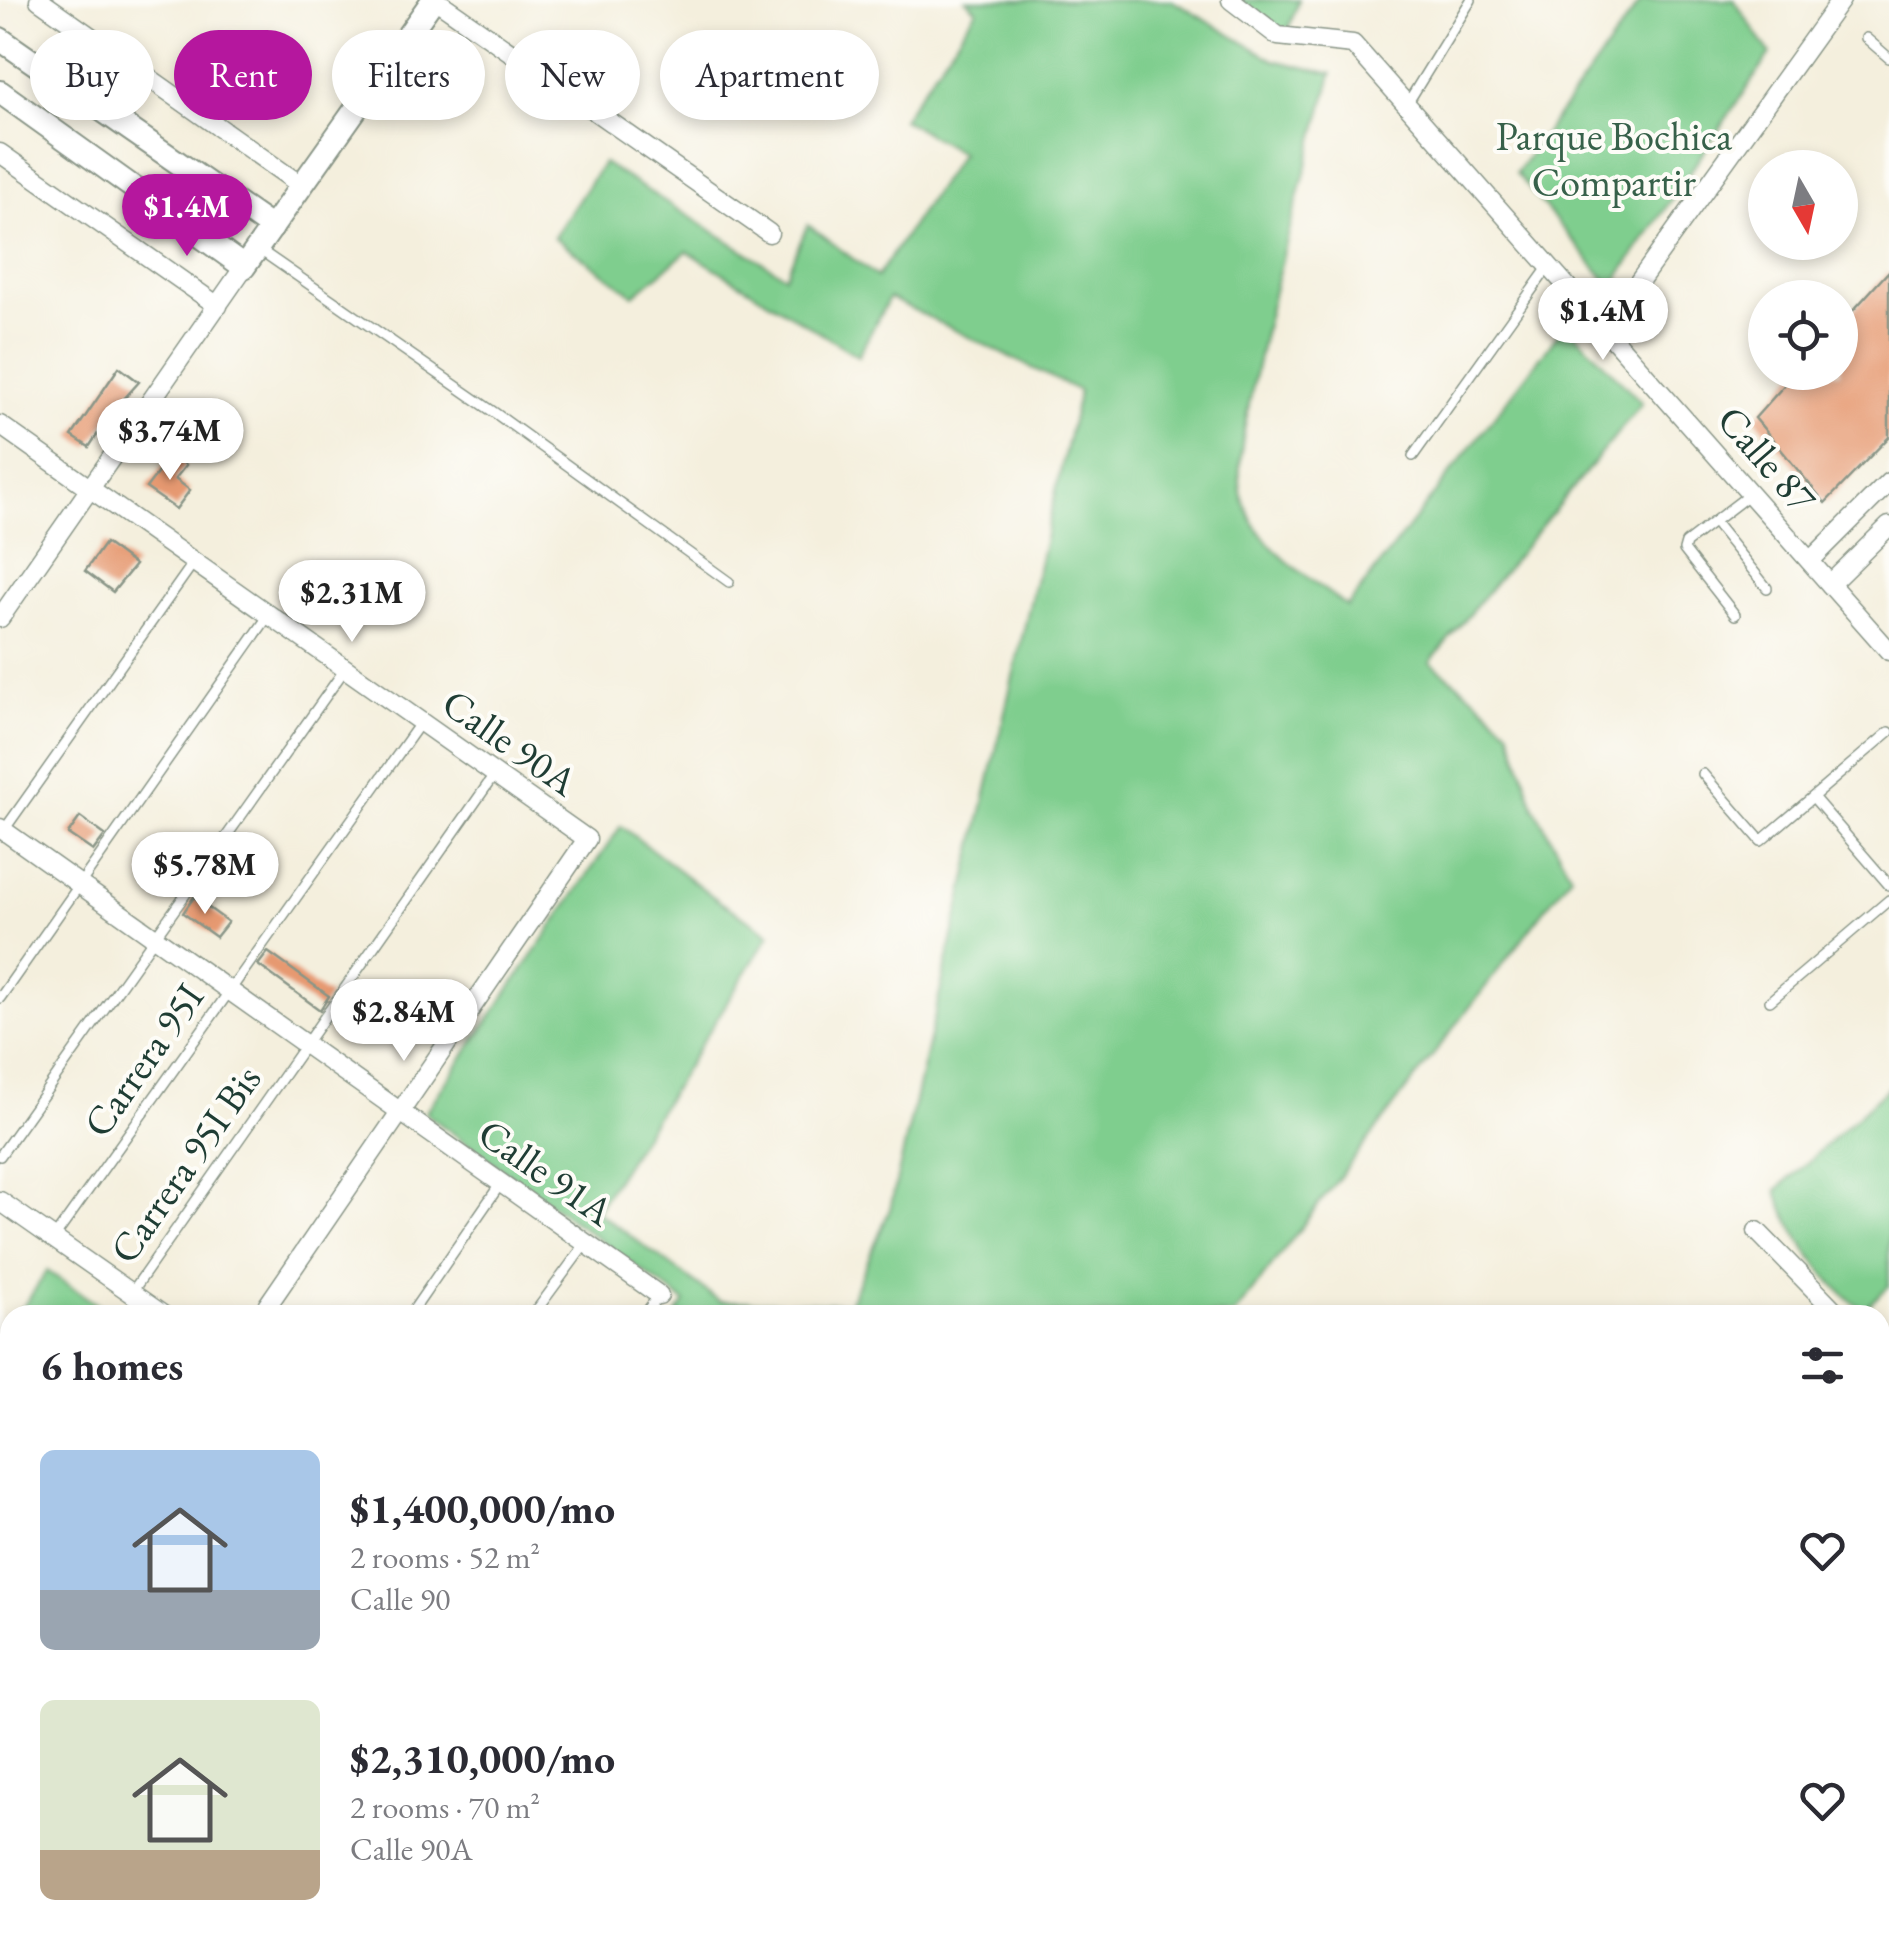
<!DOCTYPE html>
<meta charset="utf-8">
<style>
body{margin:0;font-family:"EB Garamond",serif;background:#f7f7f7;color:#2b2b33;height:100vh;display:flex;flex-direction:column;font-size:38px;white-space:nowrap}
*{box-sizing:border-box;margin:0}
p{font-size:32px;color:#7c7c81}
.icon{flex:none;width:55px;height:55px;fill:none;stroke:currentColor;stroke-width:2;stroke-linecap:round;stroke-linejoin:round}
.map{position:relative;flex:1;overflow:hidden}
.sheet{position:absolute;left:0px;top:1305px;width:1890px;height:642px;display:flex;flex-direction:column;background:#fff;border-radius:30px 30px 0 0;box-shadow:0 5px 15px #0003}
.sheet>*{flex:none}
.banner{position:absolute;left:30px;top:30px;width:1000px;height:90px;display:flex;gap:20px}
.needle{width:65px;rotate:171deg}
.buttons{position:absolute;left:1748px;top:150px;display:grid;gap:20px}
.buttons a{display:grid;place-items:center;width:110px;height:110px;border-radius:50%;background:#fff;box-shadow:0 5px 15px #0003;font-size:50px}
.price{position:absolute;translate:-50% -85px;padding:0 22px;border-radius:35px;background:#fff;color:#222;font-size:32px;line-height:65px;filter:drop-shadow(0 2px 5px #0008)}
.price::after{content:'';position:absolute;left:50%;top:60px;width:30px;height:22px;margin-left:-15px;background:inherit;clip-path:polygon(0 0,100% 0,50% 100%)}
.price.on{background:#b5179e;color:#fff}
ul{padding:0;list-style:none}
li{display:flex;align-items:center;gap:30px;height:250px;padding:0 40px}
li span{display:grid;place-items:center;flex:none;width:280px;height:200px;border-radius:15px;color:#555}
li>.icon{margin-inline-start:auto}
span .icon{width:120px;height:120px;fill:#fffc;stroke-width:1}
li b{font-size:42px}
h2{display:flex;justify-content:space-between;align-items:center;height:120px;padding:0 40px;font-size:42px}
.tag{padding:0 35px;border-radius:45px;background:#fff;box-shadow:0 5px 15px #0003;font-size:35px;line-height:90px}
.tag.on{background:#b5179e;color:#fff}
.map>svg:first-child{display:block}
.green{fill:#7fce8e;stroke:#4f8661;stroke-width:2.5}
.water{fill:#80afeb;stroke:#507690;stroke-width:2.5}
.lines{fill:none;stroke-linecap:round;stroke-linejoin:round}
.canal{stroke:#80afeb;stroke-width:20}
.building{fill:#e69971}
.lane-casing{stroke:#8a9688;stroke-width:12}
.street-casing{stroke:#8a9688;stroke-width:21}
.secondary-casing{stroke:#8a9688;stroke-width:26}
.lane{stroke:#fff;stroke-width:9}
.street{stroke:#fff;stroke-width:18}
.secondary{stroke:#fff;stroke-width:22}
.labels{text-anchor:middle;stroke-width:8;stroke-linejoin:round;paint-order:stroke}
.park-label{font-size:40px;fill:#37614a;stroke:#fdfcf7}
.street-label{font-size:40px;fill:#1f3d34;stroke:#fdfcf7}
</style>
<div class="map">
<svg width="1889" height="1946" viewBox="0 0 1889 1946">
<rect width="100%" height="100%" fill="#fdfcf7"/>
<filter id="ink" filterUnits="userSpaceOnUse"><feTurbulence type="fractalNoise" baseFrequency=".01" numOctaves="2"/><feDisplacementMap in="SourceGraphic" scale="20" xChannelSelector="R" yChannelSelector="G"/><feConvolveMatrix kernelMatrix="1 2 1 2 8 2 1 2 1" color-interpolation-filters="sRGB"/></filter>
<filter id="wash" filterUnits="userSpaceOnUse"><feTurbulence type="fractalNoise" baseFrequency=".0048" numOctaves="4" result="noise"/><feDisplacementMap in="SourceGraphic" scale="40" xChannelSelector="R" yChannelSelector="G"/><feGaussianBlur stdDeviation="2.25" result="paint"/><feColorMatrix in="noise" values="0 0 0 0 0 0 0 0 0 0 0 0 0 0 0 0 0 1.4 0 .05"/><feComposite in="paint" operator="in"/></filter>
<g filter="url(#wash)">
<rect width="100%" height="100%" fill="#f4efdd"/>
<g class="green">
<path d="M 966,0 L 1171,0 L 1274,60 L 1332,74 C 1304,177 1274,280 1253,385 C 1247,415 1236,461 1241,491 C 1251,545 1308,576 1347,607 L 1566,324 L 1642,403 L 1430,662 L 1476,698 L 1510,731 L 1534,807 L 1571,875 L 1234,1315 L 676,1315 L 685,1302 L 425,1113 L 621,826 L 719,901 L 770,934 L 596,1211 L 720,1301 L 849,1304 L 890,1209 L 1079,391 L 889,298 L 858,356 L 687,251 L 634,295 L 554,237 L 603,163 L 785,276 L 808,225 L 877,277 L 961,153 L 902,119 L 977,10 Z"/>
<polygon points="1235,0 1299,0 1286,35"/>
<polygon points="1642,0 1734,0 1770,54 1612,287 1516,173"/>
<path d="M 1889,1087 L 1889,1286 L 1864,1309 C 1833,1294 1784,1224 1777,1190 Z"/>
<polygon points="47,1271 113,1315 18,1315"/>
<polygon points="10,1327 10,1590 0,1589 0,1342"/>
<polygon points="0,1661 10,1661 10,1808 0,1802"/>
<polygon points="1889,1895 1889,1946 1855,1946 1853,1938 1880,1938 1880,1903"/>
<polygon points="304,1938 577,1938 589,1946 338,1946 305,1940"/>
</g>
<g class="water">
<polygon points="0,1589 10,1590 10,1661 0,1661"/>
<polygon points="0,1802 10,1809 10,1938 304,1938 305,1941 338,1946 0,1946"/>
<polygon points="578,1938 690,1938 705,1946 589,1946"/>
<polygon points="945,1938 1675,1938 1676,1946 960,1946"/>
</g>
<g class="lines">
<g class="canal">
<polyline points="1880,1877 1889,1869"/>
<polyline points="1806,1946 1814,1938"/>
</g>
</g>
<g id="blocks">
<g class="building">
<polygon points="1889,271 1889,437 1825,503 1755,418 1796,372 1840,372 1840,325"/>
<polygon points="119,367 139,382 113,411 89,447 72,436"/>
<polygon points="172,454 186,465 175,479 190,490 176,509 146,488"/>
<polygon points="105,543 135,565 113,592 85,571"/>
<polygon points="80,817 105,835 93,851 68,834"/>
<polygon points="194,897 228,922 216,937 183,913"/>
<polygon points="268,952 329,996 320,1010 258,965"/>
</g>
</g>
</g>
<g filter="url(#ink)">
<use href="#blocks" fill-opacity="0" stroke="#8a9688" stroke-width="2.5"/>
<g class="lines">
<defs>
<g id="lane">
<polyline points="1866,38 1889,58"/>
<polyline points="1407,104 1471,0"/>
<polyline points="260,250 495,413 729,582"/>
<polyline points="1413,456 1549,266"/>
<polyline points="1714,522 1767,588"/>
<polyline points="1735,615 1684,550 1686,543 1750,494"/>
<polyline points="1703,774 1761,841 1889,732"/>
<polyline points="1813,797 1889,885"/>
<polyline points="2,833 194,562"/>
<polyline points="0,998 269,615"/>
<polyline points="1770,1001 1889,900"/>
<polyline points="0,1156 345,669"/>
<polyline points="54,1238 421,722"/>
<polyline points="132,1292 495,774"/>
<polyline points="410,1315 501,1183"/>
<polyline points="533,1315 586,1243"/>
<polyline points="644,1315 659,1295"/>
</g>
<g id="street">
<polyline points="39,0 302,186"/>
<polyline points="436,0 769,233"/>
<polyline points="1231,0 1278,36 1353,44 1889,651"/>
<polyline points="0,153 218,306"/>
<polyline points="1605,329 1841,0"/>
<polyline points="0,425 587,839 261,1315"/>
<polyline points="1810,561 1889,482"/>
<polyline points="1830,584 1889,526"/>
<polyline points="0,618 244,267"/>
<polyline points="0,828 659,1295"/>
<polyline points="0,1201 163,1315"/>
<polyline points="1757,1231 1839,1315"/>
<polyline points="1880,1358 1889,1367"/>
</g>
<g id="secondary">
<polyline points="0,39 272,228"/>
<polyline points="0,92 244,267 433,0"/>
</g>
</defs>
<use href="#lane" class="lane-casing"/>
<use href="#street" class="street-casing"/>
<use href="#secondary" class="secondary-casing"/>
<use href="#lane" class="lane"/>
<use href="#street" class="street"/>
<use href="#secondary" class="secondary"/>
</g>
</g>
<g class="labels">
<g class="park-label">
<text x="1614" y="150">Parque Bochica<tspan x="1614" dy="46">Compartir</tspan></text>
</g>
<g class="street-label">
<text transform="translate(1767 459) rotate(49)" y="14">Calle 87</text>
<text transform="translate(510 742) rotate(35)" y="14">Calle 90A</text>
<text transform="translate(143 1060) rotate(-55)" y="14">Carrera 95I</text>
<text transform="translate(185 1164) rotate(-55)" y="14">Carrera 95I Bis</text>
<text transform="translate(546 1172) rotate(35)" y="14">Calle 91A</text>
</g>
</g>
</svg>
<div class="buttons">
<a><svg class="needle" viewBox="-14 -14 28 28"><path d="M0-13l5 13h-10z" fill="#e53935"/><path d="M0 13l5-13h-10z" fill="#7c7c81"/></svg></a>
<a><svg class="icon" aria-label="locate" viewBox="0 0 24 24"><circle cx="12" cy="12" r="6"/><path d="M12 2v4M12 18v4M2 12h4M18 12h4"/></svg></a>
</div>
<b class="price on" style="left:187px;top:259px">$1.4M</b>
<b class="price" style="left:1603px;top:363px">$1.4M</b>
<b class="price" style="left:170px;top:483px">$3.74M</b>
<b class="price" style="left:352px;top:645px">$2.31M</b>
<b class="price" style="left:205px;top:917px">$5.78M</b>
<b class="price" style="left:404px;top:1064px">$2.84M</b>
<div class="banner">
<a class="tag">Buy</a>
<a class="tag on">Rent</a>
<a class="tag">Filters</a>
<a class="tag">New</a>
<a class="tag">Apartment</a>
</div>
<section class="sheet">
<h2>6 homes<svg class="icon" aria-label="filters" viewBox="0 0 24 24"><path d="M4 7h16M4 17h16"/><circle cx="9" cy="7" r="2"/><circle cx="15" cy="17" r="2"/></svg></h2>
<ul>
<li><span style="background:linear-gradient(#a9c7e8 70%,#9aa5b1 0)"><svg class="icon" aria-label="home" viewBox="0 0 24 24"><path d="M3 11l9-7 9 7M6 9v11h12V9"/></svg></span><div><b>$1,400,000/mo</b><p>2 rooms · 52 m²</p><p>Calle 90</p></div><svg class="icon" aria-label="heart" viewBox="0 0 24 24"><path d="M12 20l-8-8c-3-5 5-10 8-4 3-6 11-1 8 4z"/></svg></li>
<li><span style="background:linear-gradient(#dfe7d0 75%,#b9a48a 0)"><svg class="icon" aria-label="home" viewBox="0 0 24 24"><path d="M3 11l9-7 9 7M6 9v11h12V9"/></svg></span><div><b>$2,310,000/mo</b><p>2 rooms · 70 m²</p><p>Calle 90A</p></div><svg class="icon" aria-label="heart" viewBox="0 0 24 24"><path d="M12 20l-8-8c-3-5 5-10 8-4 3-6 11-1 8 4z"/></svg></li>
</ul>
</section>
</div>
